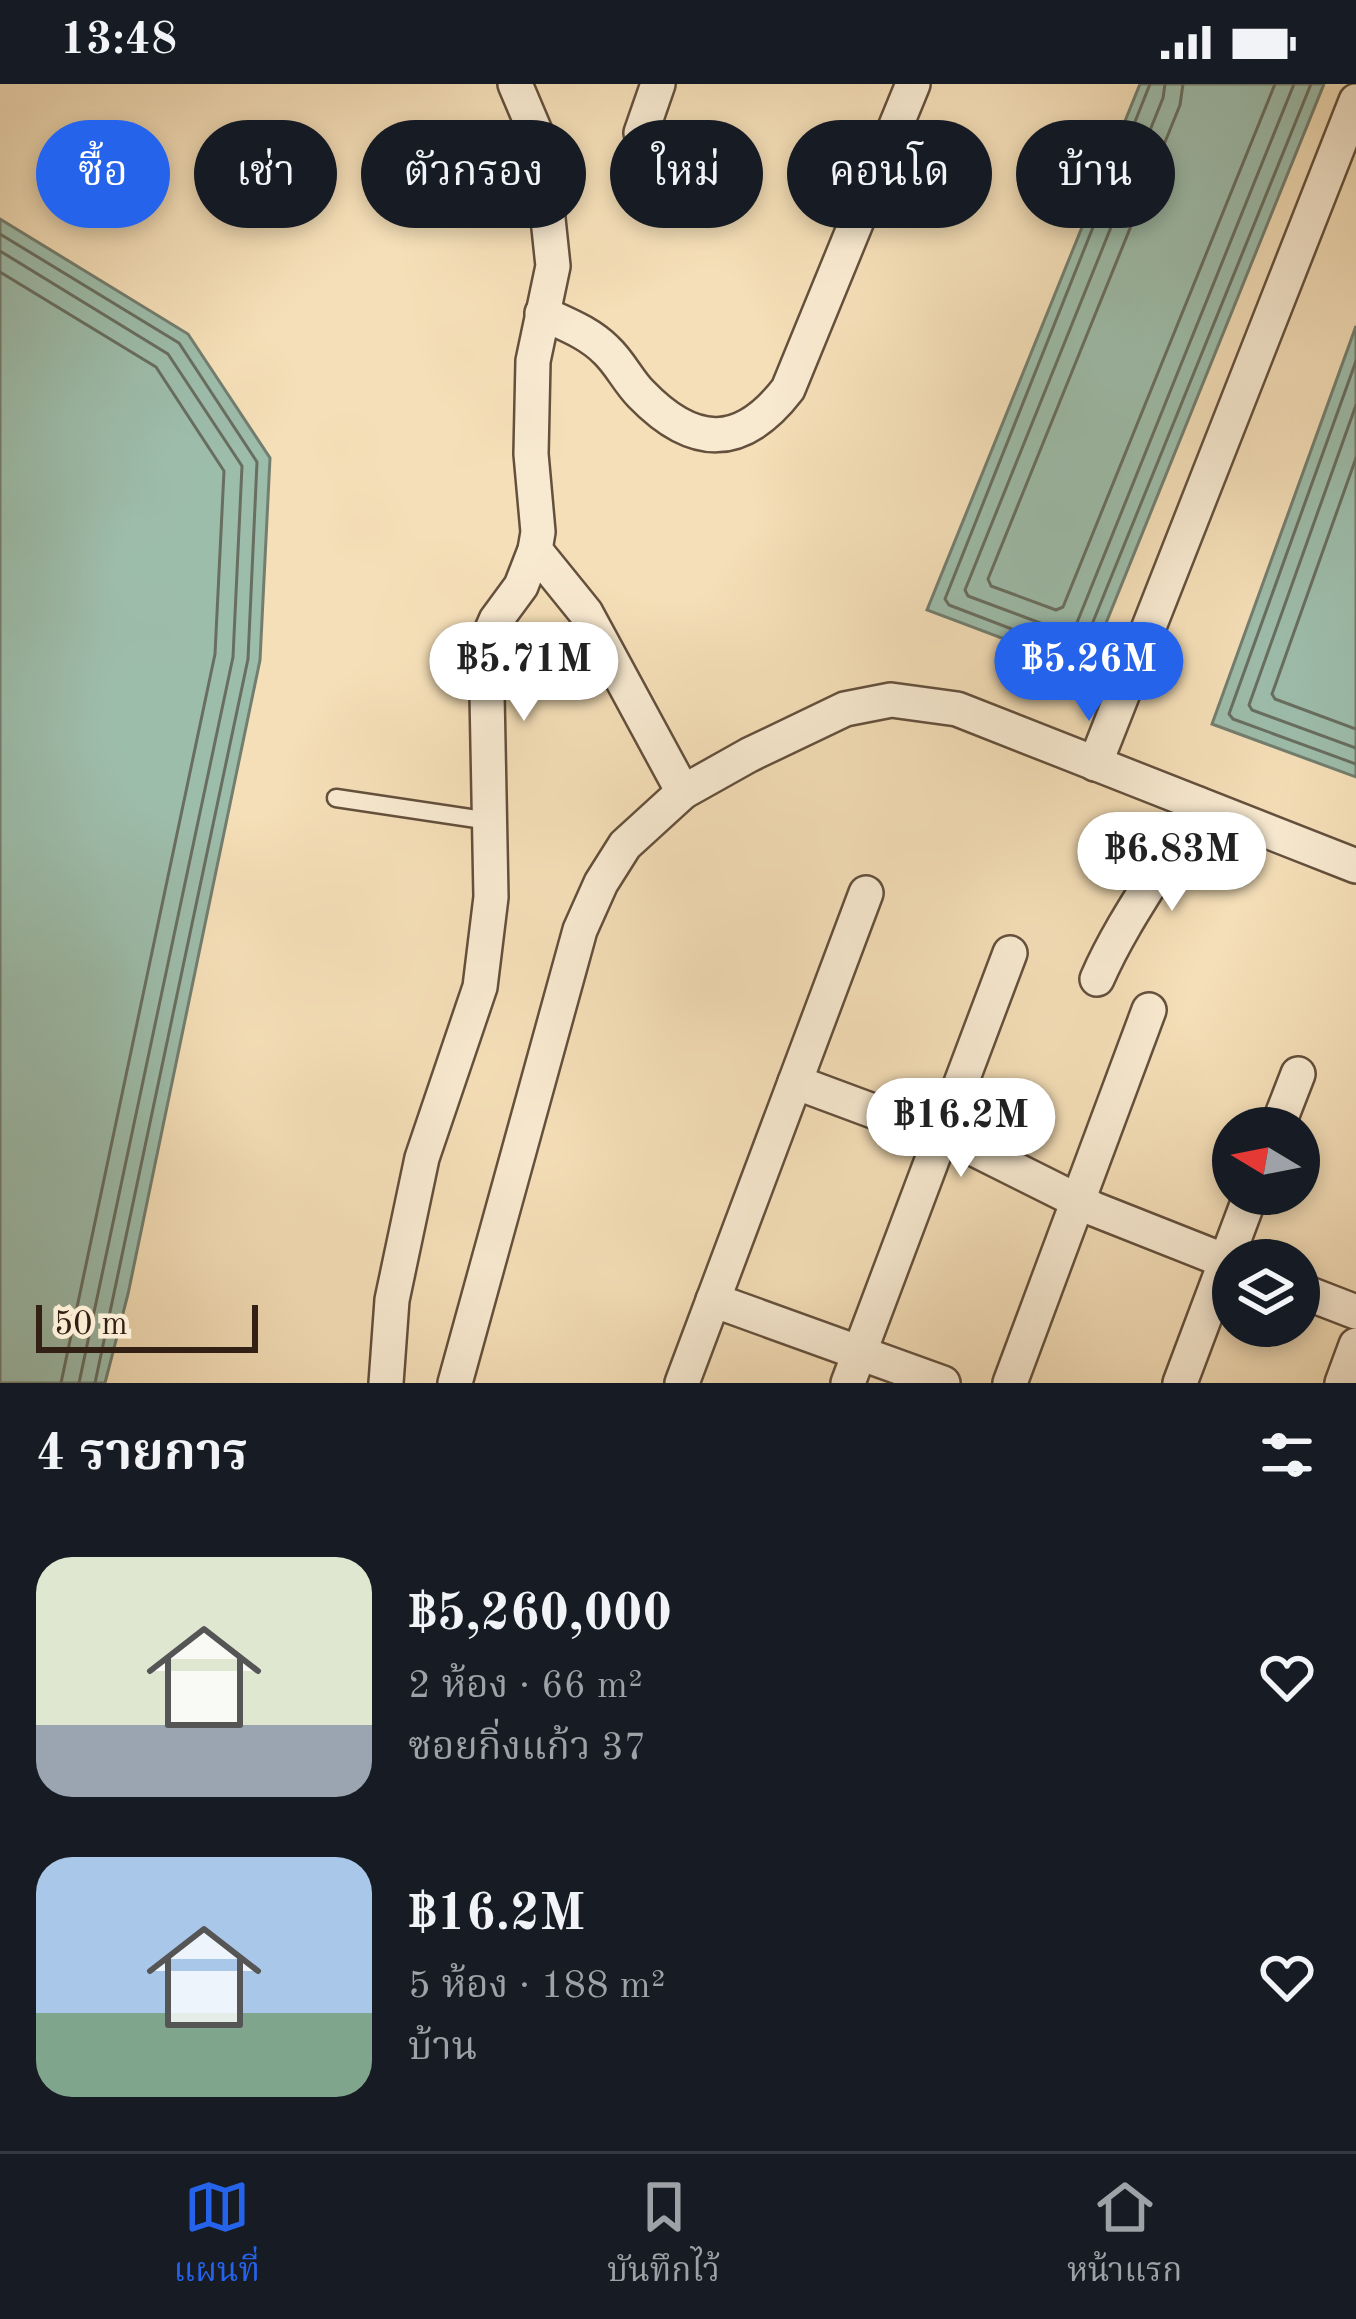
<!DOCTYPE html>
<html lang="th">
<meta charset="utf-8">
<style>
body{margin:0;font-family:"Old Standard TT","Noto Serif Thai",serif;background:#20242c;color:#f1f3f6;height:100vh;display:flex;flex-direction:column;font-size:45px;white-space:nowrap}
*{box-sizing:border-box;margin:0}
p{font-size:39px;color:#9ea1a6}
.icon{flex:none;width:66px;height:66px;fill:none;stroke:currentColor;stroke-width:2;stroke-linecap:round;stroke-linejoin:round}
.map{position:relative;height:1299px;overflow:hidden}
.panel{display:flex;flex-direction:column;background:#171b24;flex:1}
.panel>*{flex:none}
.hud{position:absolute;left:36px;top:36px;width:1284px;height:108px;display:flex;gap:24px}
.needle{width:78px;rotate:280deg}
.tools{position:absolute;left:1212px;top:1023px;display:grid;gap:24px}
.tools a{display:grid;place-items:center;width:108px;height:108px;border-radius:50%;background:#171b24;box-shadow:0 6px 18px #0003;font-size:60px}
.scale{position:absolute;left:36px;bottom:30px;width:222px;box-sizing:border-box;padding-left:12px;border:6px solid #332014;border-top:0;font-size:33px;line-height:42px;white-space:nowrap;color:#332014;-webkit-text-stroke:9px #f8ead1;paint-order:stroke}
.price{position:absolute;translate:-50% -102px;padding:0 27px;border-radius:42px;background:#fff;color:#222;font-size:39px;line-height:78px;filter:drop-shadow(0 3px 6px #0008)}
.price::after{content:'';position:absolute;left:50%;top:72px;width:36px;height:27px;margin-left:-18px;background:inherit;clip-path:polygon(0 0,100% 0,50% 100%)}
.price.active{background:#2563eb;color:#fff}
ul{padding:0;list-style:none}
li{display:flex;align-items:center;gap:36px;height:300px;padding:0 36px}
li span{display:grid;place-items:center;flex:none;width:336px;height:240px;border-radius:36px;color:#555}
li>.icon{margin-inline-start:auto}
span .icon{width:144px;height:144px;fill:#fffc;stroke-width:1}
li b{font-size:51px}
h2{display:flex;justify-content:space-between;align-items:center;height:144px;padding:0 36px;font-size:51px}
.tag{padding:0 42px;border-radius:54px;background:#171b24;box-shadow:0 6px 18px #0003;font-size:42px;line-height:108px}
.tag.active{background:#2563eb;color:#fff}
.status{display:flex;justify-content:space-between;align-items:center;height:84px;padding:0 60px;background:#171b24;direction:ltr}
.status svg{height:33px;fill:currentColor}
.dock{display:flex;justify-content:space-around;align-items:center;height:168px;border-top:3px solid #363941;background:#171b24;font-size:33px;color:#9ea1a6}
.dock a{display:grid;justify-items:center;gap:6px}
.dock .active{color:#2563eb}
.map>svg:first-child{display:block}
.water{fill:#9dbdab;stroke:#737e6f;stroke-width:3}
.lines{fill:none;stroke-linecap:round;stroke-linejoin:round}
.shore{stroke:#686e60;stroke-width:3}
.service-casing{stroke:#64503d;stroke-width:21}
.minor-casing{stroke:#64503d;stroke-width:38}
.service{stroke:#f8ead1;stroke-width:16}
.minor{stroke:#f8ead1;stroke-width:33}
</style>
<div class="status"><b>13:48</b><svg viewBox="0 0 49 12"><path d="M0 12V9h3v3zM5 12V6h3v6zM10 12V3h3v9zM15 12V0h3v12zM26 1h20v11H26zM47 4h2v5h-2z"/></svg></div>
<div class="map">
<svg width="1356" height="1299" viewBox="0 0 1356 1299">
<rect width="100%" height="100%" fill="#f5dfb8"/>
<filter id="stains"><feTurbulence type="fractalNoise" baseFrequency=".00167" numOctaves="4"/><feColorMatrix values="0 0 0 0 .2 0 0 0 0 .09 0 0 0 0 .02 0 0 0 .5 -.17"/></filter>
<radialGradient id="worn" r=".72"><stop offset=".6" stop-color="#630" stop-opacity="0"/><stop offset="1" stop-color="#630" stop-opacity=".3"/></radialGradient>
<g class="water">
<polygon points="1140,0 1324,0 1087,586 927,526"/>
<polygon points="0,135 188,250 270,374 260,576 128,1210 105,1299 0,1299"/>
<polygon points="1356,242 1356,693 1212,640"/>
</g>
<g class="lines">
<g class="shore">
<polyline points="1150,0 945,515 949,521 1075,569 1082,565 1311,0"/>
<polyline points="1165,0 1163,14 965,506 968,512 1067,549 1074,546 1294,0"/>
<polyline points="1183,0 1180,21 988,495 991,502 1056,526 1063,523 1275,0"/>
<polyline points="0,150 179,259 257,378 248,575 95,1299"/>
<polyline points="0,167 168,270 242,382 233,573 79,1299"/>
<polyline points="0,188 156,283 224,387 215,570 61,1299"/>
<polyline points="1356,277 1229,630 1233,635 1356,680"/>
<polyline points="1356,321 1249,621 1252,626 1356,664"/>
<polyline points="1356,374 1272,610 1275,615 1356,645"/>
</g>
<defs>
<polyline id="service" points="336,714 490,737"/>
<g id="minor">
<polyline points="641,49 658,0"/>
<path d="M 542,229 C 565,240 588,248 606,266 C 620,279 628,297 641,310 C 694,365 742,365 788,305 L 913,0"/>
<polyline points="535,466 586,529 683,708"/>
<polyline points="1095,680 1356,17"/>
<path d="M 1097,895 C 1124,833 1166,780 1198,720"/>
<polyline points="795,998 970,1063 1094,1125 1233,1180"/>
<polyline points="1277,1044 1298,990"/>
<polyline points="1299,1206 1356,1228"/>
<polyline points="713,1216 943,1299"/>
<polyline points="386,1299 392,1216 422,1074 480,903 491,813 486,559 496,536 521,502 535,466 538,448 531,370 533,277 553,182 540,59 515,0"/>
<polyline points="455,1299 580,846 601,799 625,761 683,708 749,671 845,625 891,616 957,625 1356,782"/>
<polyline points="682,1299 866,809"/>
<polyline points="848,1299 1010,869"/>
<polyline points="1010,1299 1149,926"/>
<polyline points="1180,1299 1251,1110"/>
<polyline points="1342,1299 1356,1261"/>
</g>
</defs>
<use href="#service" class="service-casing"/>
<use href="#minor" class="minor-casing"/>
<use href="#service" class="service"/>
<use href="#minor" class="minor"/>
</g>
<rect width="100%" height="100%" filter="url(#stains)"/>
<rect width="100%" height="100%" fill="url(#worn)"/>
</svg>
<div class="tools">
<a><svg class="needle" viewBox="-14 -14 28 28"><path d="M0-13l5 13h-10z" fill="#e53935"/><path d="M0 13l5-13h-10z" fill="#9ea1a6"/></svg></a>
<a><svg class="icon" aria-label="layers" viewBox="0 0 24 24"><path d="M12 4l9 5-9 5-9-5zM3 14l9 5 9-5"/></svg></a>
</div>
<div class="scale">50 m</div>
<b class="price" style="left:524px;top:640px">฿5.71M</b>
<b class="price active" style="left:1089px;top:640px">฿5.26M</b>
<b class="price" style="left:1172px;top:830px">฿6.83M</b>
<b class="price" style="left:961px;top:1096px">฿16.2M</b>
<div class="hud">
<a class="tag active">ซื้อ</a>
<a class="tag">เช่า</a>
<a class="tag">ตัวกรอง</a>
<a class="tag">ใหม่</a>
<a class="tag">คอนโด</a>
<a class="tag">บ้าน</a>
</div>
</div>
<section class="panel">
<h2>4 รายการ<svg class="icon" aria-label="filters" viewBox="0 0 24 24"><path d="M4 7h16M4 17h16"/><circle cx="9" cy="7" r="2"/><circle cx="15" cy="17" r="2"/></svg></h2>
<ul>
<li><span style="background:linear-gradient(#dfe7d0 70%,#9aa5b1 0)"><svg class="icon" aria-label="home" viewBox="0 0 24 24"><path d="M3 11l9-7 9 7M6 9v11h12V9"/></svg></span><div><b>฿5,260,000</b><p>2 ห้อง · 66 m²</p><p>ซอยกิ่งแก้ว 37</p></div><svg class="icon" aria-label="heart" viewBox="0 0 24 24"><path d="M12 20l-8-8c-3-5 5-10 8-4 3-6 11-1 8 4z"/></svg></li>
<li><span style="background:linear-gradient(#a9c7e8 65%,#7fa58c 0)"><svg class="icon" aria-label="home" viewBox="0 0 24 24"><path d="M3 11l9-7 9 7M6 9v11h12V9"/></svg></span><div><b>฿16.2M</b><p>5 ห้อง · 188 m²</p><p>บ้าน</p></div><svg class="icon" aria-label="heart" viewBox="0 0 24 24"><path d="M12 20l-8-8c-3-5 5-10 8-4 3-6 11-1 8 4z"/></svg></li>
</ul>
</section>
<nav class="dock">
<a class="active"><svg class="icon" aria-label="map" viewBox="0 0 24 24"><path d="M3 6l6-2 6 2 6-2v14l-6 2-6-2-6 2zM9 4v14M15 6v14"/></svg>แผนที่</a>
<a><svg class="icon" aria-label="saved" viewBox="0 0 24 24"><path d="M7 4h10v16l-5-4-5 4z"/></svg>บันทึกไว้</a>
<a><svg class="icon" aria-label="home" viewBox="0 0 24 24"><path d="M3 11l9-7 9 7M6 9v11h12V9"/></svg>หน้าแรก</a>
</nav>
